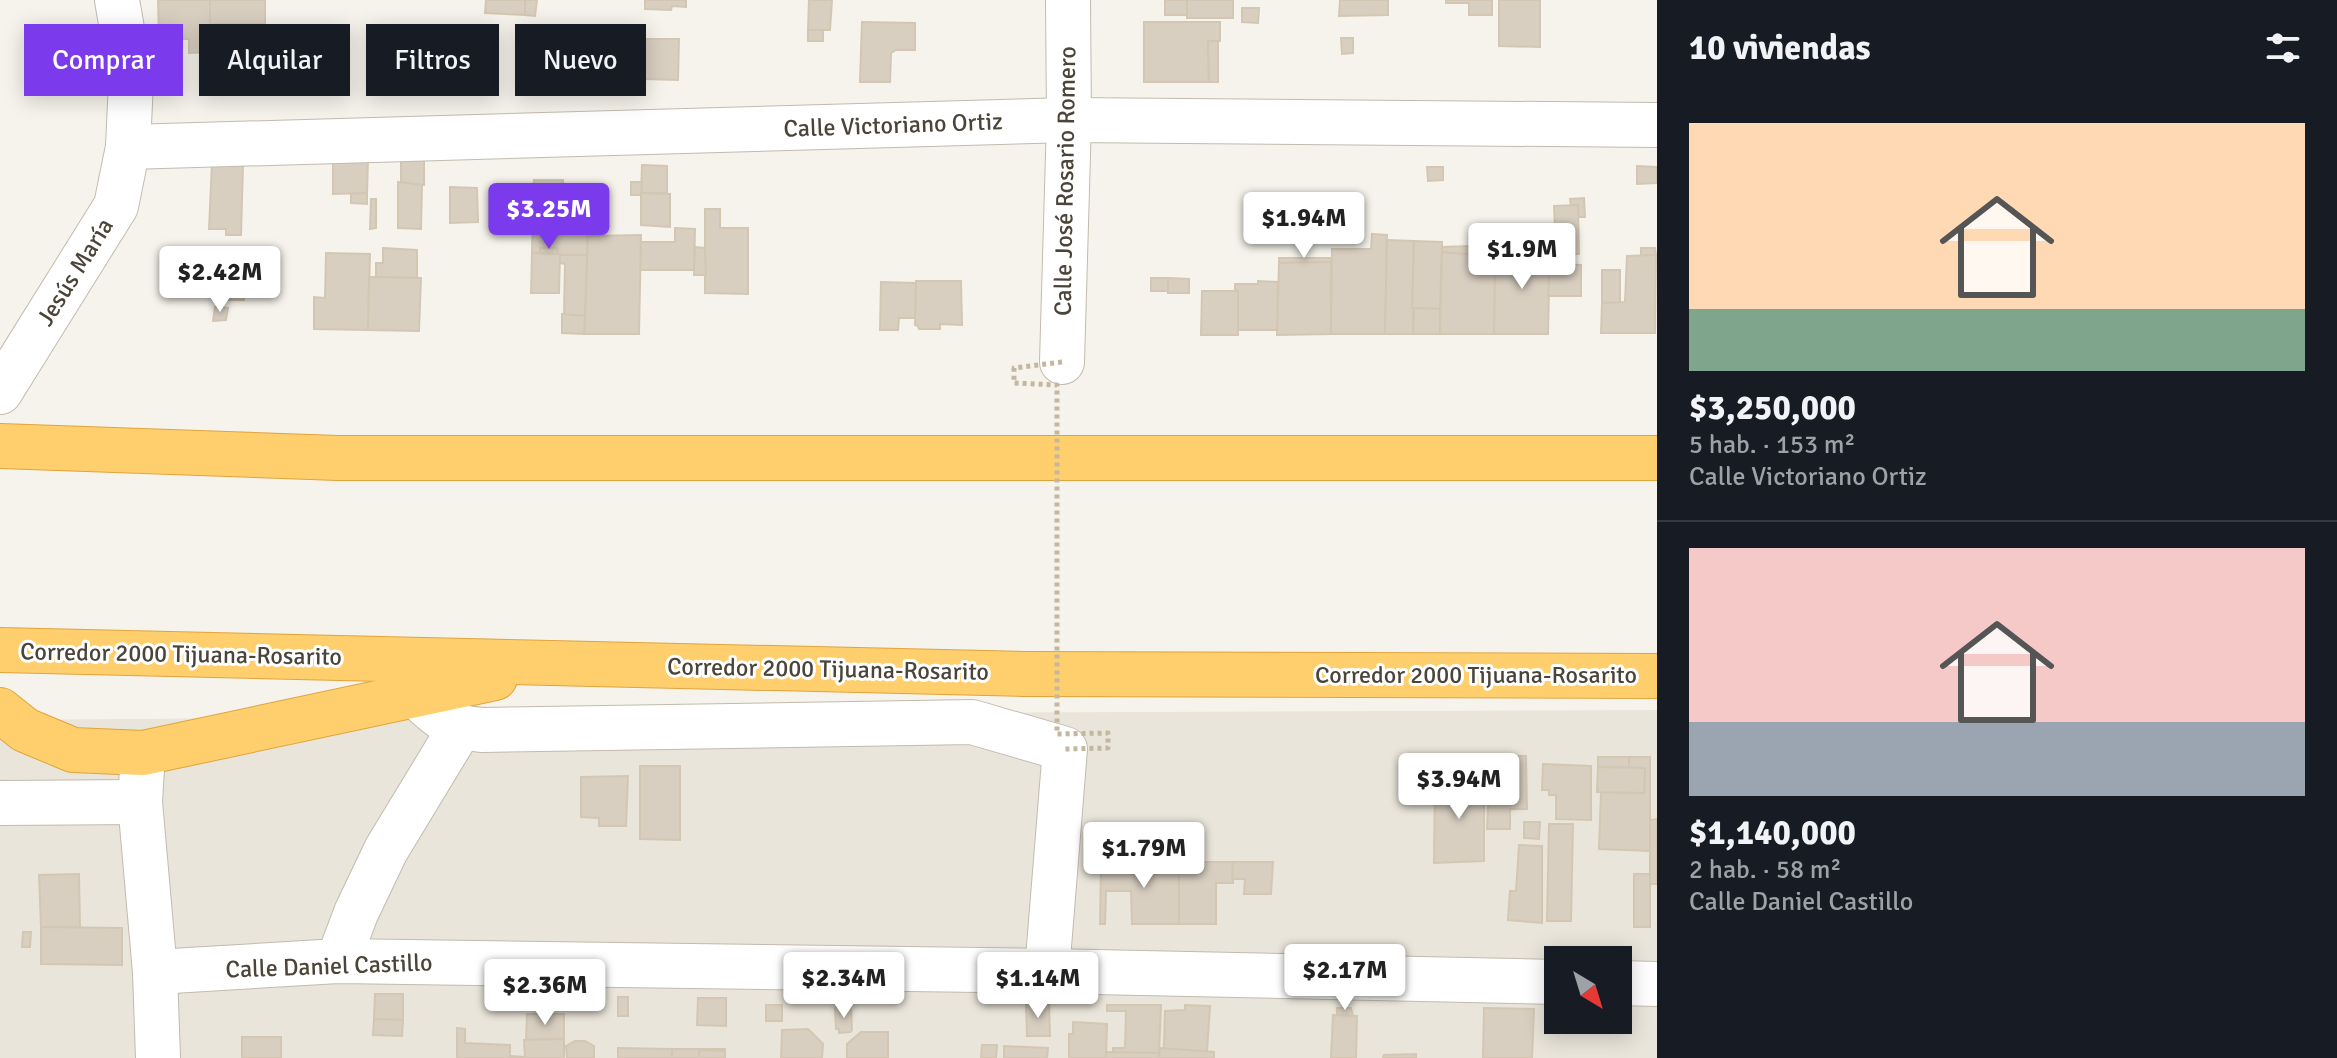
<!DOCTYPE html>
<html lang="es">
<meta charset="utf-8">
<style>
body{margin:0;font-family:Signika,sans-serif;background:#242831;color:#f1f3f6;height:100vh;display:flex;flex-direction:column;font-size:30px;white-space:nowrap}
*{box-sizing:border-box;margin:0}
p{font-size:26px;color:#9ea1a6}
.icon{flex:none;width:44px;height:44px;fill:none;stroke:currentColor;stroke-width:2;stroke-linecap:round;stroke-linejoin:round}
.map{position:relative;flex:1;overflow:hidden}
.sheet{display:flex;flex-direction:column;background:#171b24;width:680px}
.sheet>*{flex:none}
.guide{position:absolute;left:24px;top:24px;width:760px;height:72px;display:flex;gap:16px}
.needle{width:52px;rotate:142deg}
.controls{position:absolute;left:1544px;top:946px;display:grid;gap:16px}
.controls a{display:grid;place-items:center;width:88px;height:88px;border-radius:0px;background:#171b24;box-shadow:0 4px 20px #0003;font-size:40px}
.price{position:absolute;translate:-50% -68px;padding:0 18px;border-radius:8px;background:#fff;color:#222;font-size:26px;line-height:52px;filter:drop-shadow(0 2px 4px #0008)}
.price::after{content:'';position:absolute;left:50%;top:48px;width:24px;height:18px;margin-left:-12px;background:inherit;clip-path:polygon(0 0,100% 0,50% 100%)}
.price.selected{background:#7c3aed;color:#fff}
ul{padding:0;list-style:none}
li{display:grid;align-content:center;gap:16px;height:424px;padding:0 32px}
li+li{border-top:2px solid #363941}
li span{display:grid;place-items:center;height:248px;border-radius:0px;color:#555}
li>.icon{margin-inline-start:auto}
span .icon{width:144px;height:144px;fill:#fffc;stroke-width:1}
li b{font-size:34px}
h2{display:flex;justify-content:space-between;align-items:center;height:96px;padding:0 32px;font-size:34px}
.tag{padding:0 28px;border-radius:0px;background:#171b24;box-shadow:0 4px 20px #0003;font-size:28px;line-height:72px}
.tag.selected{background:#7c3aed;color:#fff}
main{display:flex;flex:1;min-height:0}
.map>svg:first-child{display:block}
.residential{fill:#eae5da;fill-rule:evenodd}
.building{fill:#d8cfc1;stroke:#d3c7b4;stroke-width:2}
.lines{fill:none;stroke-linecap:round;stroke-linejoin:round}
.minor-casing{stroke:#c2bbae;stroke-width:46}
.highway-casing{stroke:#e0a43c;stroke-width:46}
.minor{stroke:#fff;stroke-width:44}
.highway{stroke:#ffcf6e;stroke-width:44}
.path-bridge{stroke:#c4b79f;stroke-width:5;stroke-dasharray:4 4;stroke-linecap:butt}
.labels{text-anchor:middle;stroke-width:6;stroke-linejoin:round;paint-order:stroke}
.street-label{font-size:24px;fill:#4b4439;stroke:#fff}
</style>
<main>
<div class="map">
<svg width="1657" height="1058" viewBox="0 0 1657 1058">
<rect width="100%" height="100%" fill="#f6f3ec"/>
<path class="residential" d="M 1657,710 L 1657,1058 L 0,1058 L 0,720 L 871,713 ZM 1558,960 L 1618,960 L 1618,1020 L 1558,1020 Z"/>
<g class="building">
<polygon points="158,0 210,0 210,52 189,53 189,39 159,38"/>
<rect x="210" y="0" width="55" height="24"/>
<polygon points="486,0 525,0 525,15 485,13"/>
<polygon points="525,0 537,0 535,16 525,15"/>
<polygon points="645,0 686,0 686,7 672,6 671,10 645,9"/>
<polygon points="809,0 832,0 830,30 808,30"/>
<rect x="1165" y="0" width="22" height="15"/>
<rect x="1187" y="0" width="46" height="18"/>
<polygon points="1340,0 1388,0 1388,15 1339,16"/>
<polygon points="1446,0 1492,0 1492,15 1469,15 1469,3 1446,3"/>
<polygon points="1499,0 1540,0 1540,47 1499,46"/>
<polygon points="1242,8 1259,8 1258,23 1242,22"/>
<polygon points="862,22 915,23 915,50 896,50 891,53 890,82 860,82"/>
<polygon points="1144,22 1220,22 1220,41 1208,41 1209,82 1144,82"/>
<rect x="808" y="30" width="15" height="11"/>
<polygon points="1341,38 1353,38 1353,53 1342,54"/>
<polygon points="644,39 679,39 678,80 644,79"/>
<polygon points="1208,41 1218,41 1218,82 1209,82"/>
<polygon points="264,42 307,44 306,61 264,59"/>
<polygon points="368,160 367,193 333,194 333,161"/>
<polygon points="424,160 424,185 401,183 401,161"/>
<polygon points="212,163 243,164 241,235 226,235 226,229 209,229"/>
<polygon points="642,165 667,166 667,193 641,193"/>
<polygon points="1637,166 1657,167 1657,183 1637,184"/>
<polygon points="1427,167 1443,167 1443,180 1428,181"/>
<polygon points="534,180 563,180 563,189 588,190 587,255 560,255 558,254 557,248 540,248 540,253 532,253"/>
<polygon points="398,182 422,185 421,229 398,228"/>
<polygon points="631,182 642,182 641,195 631,195"/>
<polygon points="450,187 477,188 478,222 450,223"/>
<polygon points="367,193 367,204 351,203 351,194"/>
<polygon points="641,193 670,194 670,227 641,225"/>
<polygon points="1584,198 1585,217 1578,217 1578,205 1571,206 1570,199"/>
<polygon points="371,199 376,199 376,228 370,229"/>
<polygon points="1578,205 1579,254 1564,254 1564,250 1556,250 1554,206"/>
<polygon points="705,209 720,209 720,228 748,228 748,294 705,293"/>
<polygon points="675,228 695,229 694,270 640,270 641,242 675,242"/>
<polygon points="1372,234 1387,235 1385,334 1331,334 1332,249 1371,249"/>
<polygon points="641,235 639,334 584,334 588,236"/>
<polygon points="1387,240 1414,241 1413,334 1385,334"/>
<polygon points="1414,241 1442,242 1440,309 1412,308"/>
<polygon points="1470,246 1469,255 1442,252 1442,247"/>
<polygon points="695,247 705,248 706,275 694,275"/>
<polygon points="383,248 417,250 417,278 376,277 376,263 383,263"/>
<polygon points="540,248 557,248 558,254 540,253"/>
<polygon points="1641,248 1655,248 1656,255 1641,256"/>
<polygon points="1495,249 1550,249 1548,334 1494,334"/>
<polygon points="1556,250 1564,250 1563,265 1555,264"/>
<polygon points="218,252 246,252 244,300 217,300"/>
<polygon points="1442,252 1495,257 1494,334 1440,334"/>
<polygon points="326,253 370,254 368,330 314,329 314,297 325,298"/>
<polygon points="532,253 560,254 559,293 531,293"/>
<polygon points="560,255 587,255 585,316 564,315 565,264 560,263"/>
<polygon points="1656,255 1655,333 1601,333 1602,303 1625,302 1627,256"/>
<polygon points="1279,258 1332,258 1331,262 1279,263"/>
<polygon points="1331,262 1331,334 1277,335 1279,263"/>
<polygon points="1550,264 1581,265 1581,296 1548,296"/>
<polygon points="1602,270 1620,270 1620,302 1602,303"/>
<polygon points="369,277 421,278 419,331 368,330"/>
<rect x="1151" y="278" width="17" height="13"/>
<polygon points="1168,278 1189,279 1189,293 1168,293"/>
<polygon points="916,281 961,281 962,325 940,324 940,329 919,329 918,326 915,325"/>
<polygon points="1258,281 1278,282 1277,330 1238,330 1238,291 1235,290 1235,284 1258,284"/>
<polygon points="881,282 916,283 915,318 899,318 898,330 880,330"/>
<polygon points="1202,291 1238,291 1238,335 1201,335"/>
<polygon points="215,307 228,308 226,320 213,321"/>
<polygon points="1414,308 1440,309 1440,334 1413,334"/>
<polygon points="562,314 585,316 584,334 562,333"/>
<polygon points="1504,756 1504,773 1509,773 1509,756 1526,756 1527,809 1510,809 1510,829 1487,829 1488,806 1490,806 1488,757"/>
<polygon points="1598,757 1629,757 1629,768 1598,767"/>
<polygon points="1629,757 1650,757 1650,851 1599,849 1601,792 1644,793 1645,768 1629,768"/>
<polygon points="1543,764 1591,766 1591,820 1556,819 1556,795 1549,795 1549,790 1542,790"/>
<polygon points="640,766 680,766 680,840 640,839"/>
<polygon points="1598,767 1645,768 1644,793 1597,792"/>
<polygon points="1469,769 1488,771 1487,778 1469,777"/>
<polygon points="628,776 626,826 599,826 599,818 581,817 581,777"/>
<polygon points="1435,780 1484,781 1484,861 1434,863"/>
<polygon points="1657,819 1657,884 1650,884 1650,820"/>
<polygon points="1524,822 1540,822 1539,839 1524,838"/>
<polygon points="1549,824 1573,824 1571,921 1547,921"/>
<polygon points="1519,845 1542,846 1542,923 1508,920 1510,891 1516,891"/>
<polygon points="1101,862 1179,862 1179,924 1132,924 1131,891 1106,891 1105,924 1100,924"/>
<polygon points="1179,862 1233,862 1233,883 1216,883 1216,924 1179,924"/>
<polygon points="1233,862 1273,862 1271,894 1244,894 1245,879 1232,879"/>
<polygon points="79,874 80,928 41,927 39,875"/>
<rect x="1634" y="874" width="16" height="53"/>
<polygon points="41,927 122,928 122,965 41,964"/>
<polygon points="23,932 31,932 30,947 22,947"/>
<polygon points="375,994 403,994 403,1020 374,1019"/>
<rect x="618" y="997" width="10" height="19"/>
<polygon points="698,998 726,998 726,1026 697,1025"/>
<polygon points="1026,1004 1049,1004 1050,1036 1027,1036"/>
<rect x="766" y="1005" width="16" height="16"/>
<polygon points="1107,1005 1161,1005 1159,1053 1113,1053 1113,1048 1125,1048 1126,1011 1107,1011"/>
<polygon points="1185,1005 1210,1006 1207,1052 1164,1049 1165,1011 1185,1010"/>
<polygon points="851,1007 852,1030 850,1032 839,1033 839,1029 836,1029 835,1008"/>
<polygon points="1337,1008 1351,1008 1353,1016 1337,1015"/>
<polygon points="1484,1008 1534,1009 1532,1058 1483,1058"/>
<polygon points="527,1014 564,1014 564,1039 526,1040"/>
<polygon points="1333,1015 1357,1016 1356,1058 1331,1058"/>
<polygon points="374,1019 403,1020 402,1036 373,1035"/>
<polygon points="1073,1022 1107,1024 1106,1058 1069,1058 1069,1034 1073,1034"/>
<polygon points="457,1028 465,1029 465,1043 510,1045 510,1058 457,1058"/>
<polygon points="808,1029 823,1044 822,1058 781,1058 782,1030"/>
<polygon points="861,1032 888,1032 888,1058 847,1058 847,1044"/>
<rect x="242" y="1037" width="39" height="21"/>
<polygon points="564,1039 564,1058 512,1058 512,1056 525,1057 524,1040"/>
<polygon points="575,1041 585,1041 594,1046 594,1058 567,1058 566,1046"/>
<polygon points="982,1045 997,1045 996,1058 981,1058"/>
<polygon points="1004,1046 1048,1048 1047,1058 1004,1058"/>
<polygon points="618,1048 672,1049 672,1058 618,1058"/>
<polygon points="1160,1048 1214,1052 1214,1058 1159,1058"/>
<polygon points="672,1049 726,1049 699,1050 699,1058 672,1058"/>
<polygon points="699,1050 725,1051 725,1058 699,1058"/>
<polygon points="1106,1052 1159,1053 1159,1058 1106,1058"/>
<polygon points="1416,1054 1416,1058 1383,1058 1384,1055"/>
</g>
<g class="lines">
<defs>
<g id="minor">
<polyline points="128,147 1069,120 1657,125"/>
<polyline points="1062,362 1069,120 1068,0"/>
<polyline points="0,392 116,206 128,147 131,81 117,0"/>
<path d="M 415,695 C 441,718 446,727 482,730 L 972,722 L 1065,749 L 1047,971"/>
<polyline points="143,753 140,802 155,972 158,1058"/>
<polyline points="0,803 140,802"/>
<polyline points="338,961 356,913 386,850 460,728"/>
<polyline points="155,972 338,961 1047,971 1558,982"/>
<polyline points="1618,983 1657,984"/>
</g>
<g id="highway">
<polyline points="0,446 338,458 1657,458"/>
<polyline points="0,650 1024,674 1657,676"/>
<polyline points="0,710 25,730 73,750 143,753 495,678"/>
</g>
</defs>
<use href="#minor" class="minor-casing"/>
<use href="#highway" class="highway-casing"/>
<use href="#minor" class="minor"/>
<use href="#highway" class="highway"/>
<polyline class="path-bridge" points="1062,362 1014,368 1014,383 1057,385 1057,734 1108,733 1108,748 1065,749"/>
</g>
<g class="labels">
<g class="street-label">
<text transform="translate(893 125) rotate(-2)" y="8">Calle Victoriano Ortiz</text>
<text transform="translate(1065 181) rotate(-89)" y="8">Calle José Rosario Romero</text>
<text transform="translate(75 272) rotate(-58)" y="8">Jesús María</text>
<text transform="translate(181 654) rotate(1)" y="8">Corredor 2000 Tijuana-Rosarito</text>
<text transform="translate(828 669) rotate(1)" y="8">Corredor 2000 Tijuana-Rosarito</text>
<text x="1476" y="683">Corredor 2000 Tijuana-Rosarito</text>
<text transform="translate(329 966) rotate(-2)" y="8">Calle Daniel Castillo</text>
</g>
</g>
</svg>
<div class="controls">
<a><svg class="needle" viewBox="-14 -14 28 28"><path d="M0-13l5 13h-10z" fill="#e53935"/><path d="M0 13l5-13h-10z" fill="#9ea1a6"/></svg></a>
</div>
<b class="price selected" style="left:549px;top:251px">$3.25M</b>
<b class="price" style="left:1304px;top:260px">$1.94M</b>
<b class="price" style="left:1522px;top:291px">$1.9M</b>
<b class="price" style="left:220px;top:314px">$2.42M</b>
<b class="price" style="left:1459px;top:821px">$3.94M</b>
<b class="price" style="left:1144px;top:890px">$1.79M</b>
<b class="price" style="left:1345px;top:1012px">$2.17M</b>
<b class="price" style="left:844px;top:1020px">$2.34M</b>
<b class="price" style="left:1038px;top:1020px">$1.14M</b>
<b class="price" style="left:545px;top:1027px">$2.36M</b>
<div class="guide">
<a class="tag selected">Comprar</a>
<a class="tag">Alquilar</a>
<a class="tag">Filtros</a>
<a class="tag">Nuevo</a>
</div>
</div>
<section class="sheet">
<h2>10 viviendas<svg class="icon" aria-label="filters" viewBox="0 0 24 24"><path d="M4 7h16M4 17h16"/><circle cx="9" cy="7" r="2"/><circle cx="15" cy="17" r="2"/></svg></h2>
<ul>
<li><span style="background:linear-gradient(#ffd9b3 75%,#7fa58c 0)"><svg class="icon" aria-label="home" viewBox="0 0 24 24"><path d="M3 11l9-7 9 7M6 9v11h12V9"/></svg></span><div><b>$3,250,000</b><p>5 hab. · 153 m²</p><p>Calle Victoriano Ortiz</p></div></li>
<li><span style="background:linear-gradient(#f6c9c9 70%,#9aa5b1 0)"><svg class="icon" aria-label="home" viewBox="0 0 24 24"><path d="M3 11l9-7 9 7M6 9v11h12V9"/></svg></span><div><b>$1,140,000</b><p>2 hab. · 58 m²</p><p>Calle Daniel Castillo</p></div></li>
</ul>
</section>
</main>
